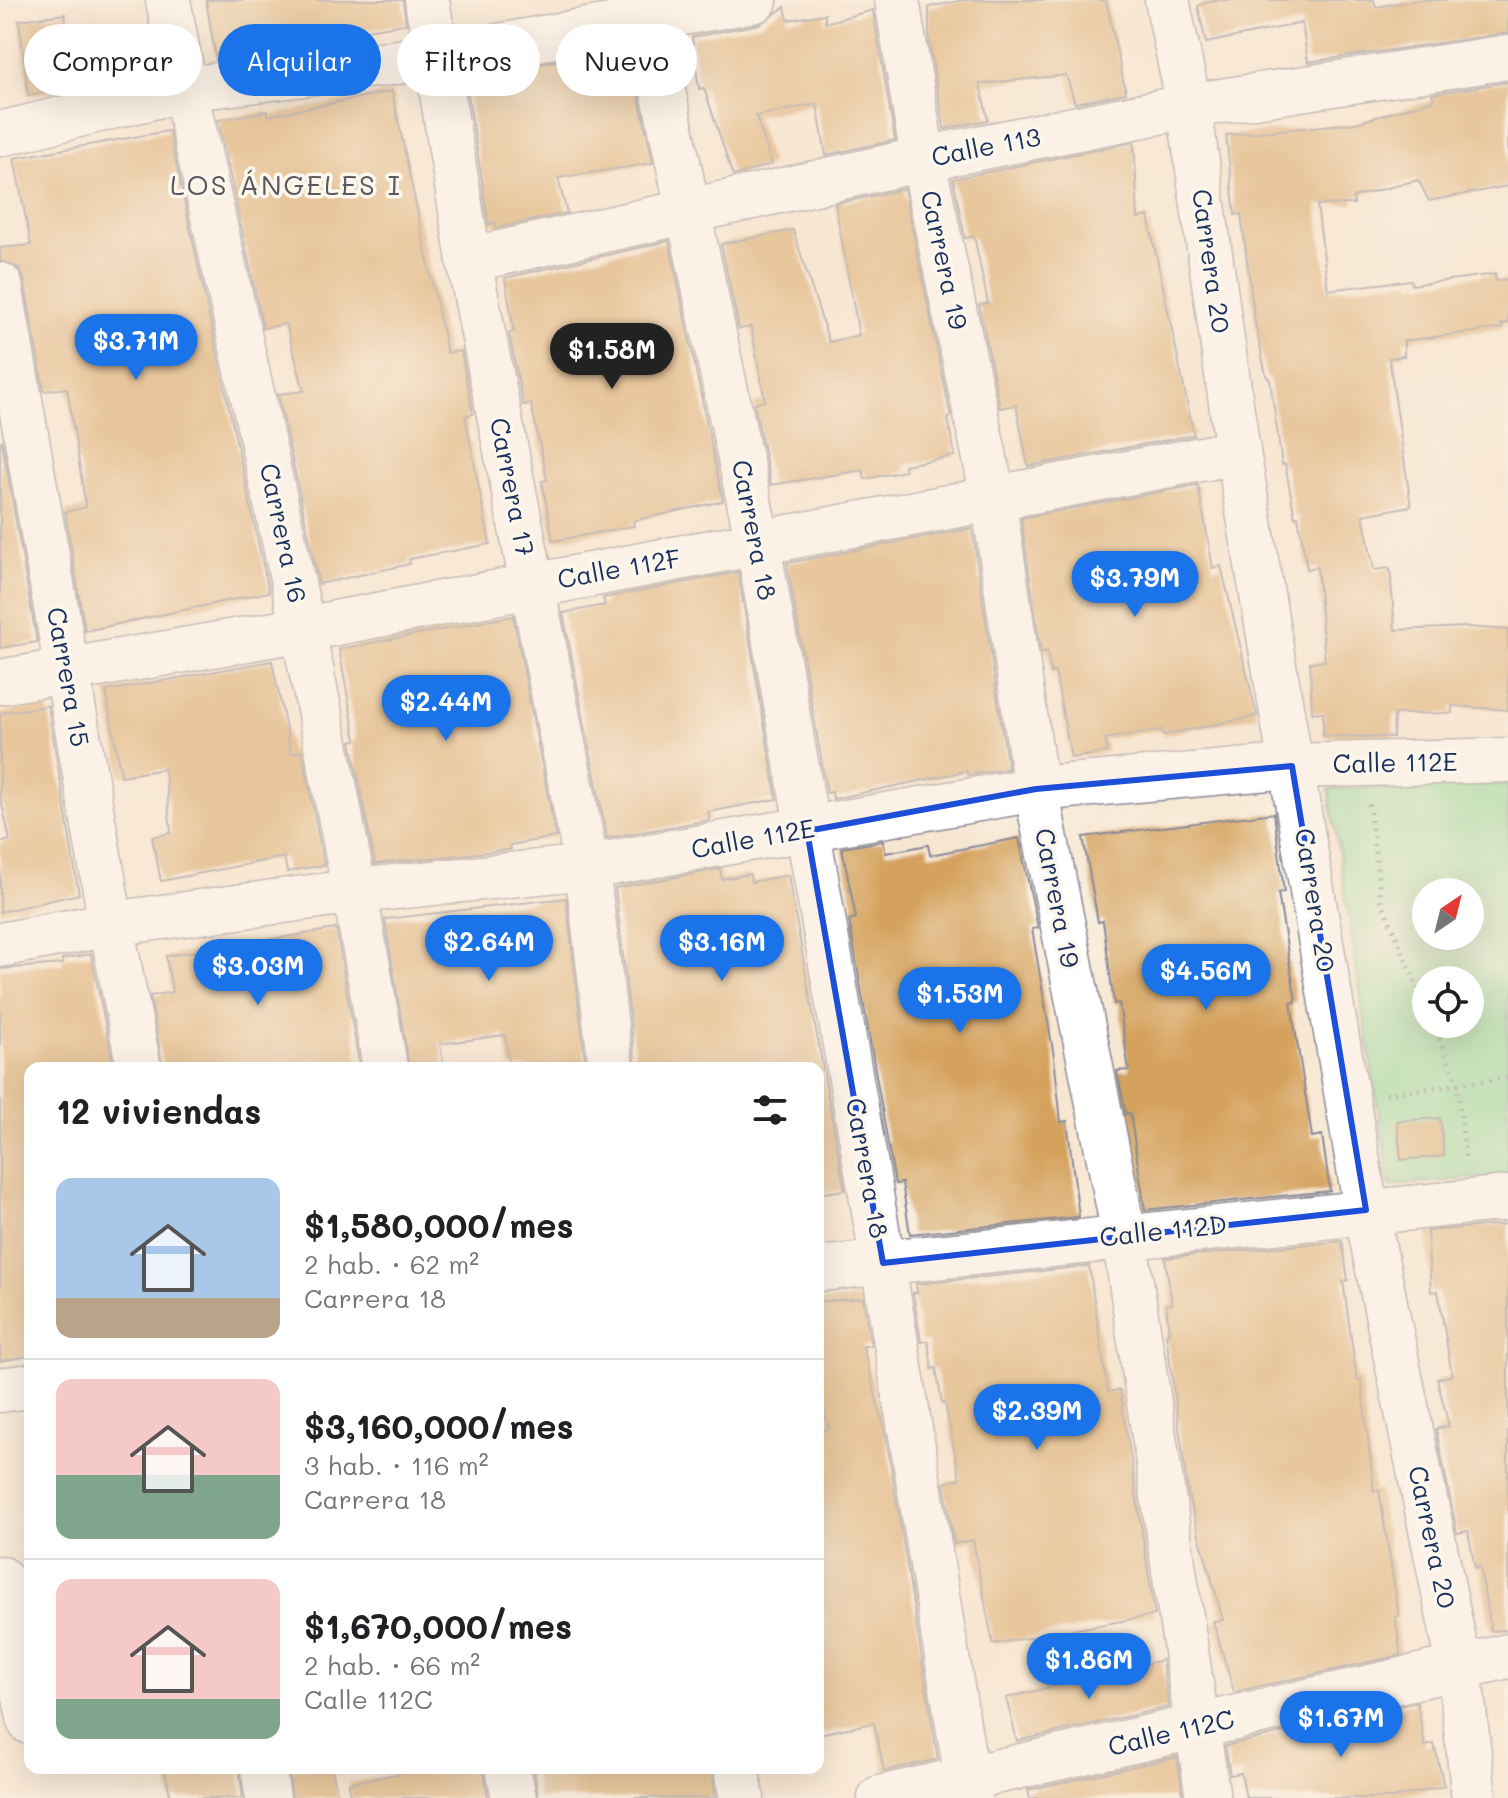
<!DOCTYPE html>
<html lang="es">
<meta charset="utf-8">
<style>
body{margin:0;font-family:Mali,sans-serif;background:#f2f2f2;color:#202124;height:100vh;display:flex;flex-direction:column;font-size:30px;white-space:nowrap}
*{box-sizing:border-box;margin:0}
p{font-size:26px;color:#757577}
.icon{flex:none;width:44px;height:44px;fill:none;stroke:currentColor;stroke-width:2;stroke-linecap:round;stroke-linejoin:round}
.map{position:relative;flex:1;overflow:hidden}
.details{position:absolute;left:24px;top:1062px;width:800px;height:712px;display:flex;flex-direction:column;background:#fff;border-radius:16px;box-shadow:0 8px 32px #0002}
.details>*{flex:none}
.guide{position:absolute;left:24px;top:24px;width:800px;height:72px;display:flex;gap:16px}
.needle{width:52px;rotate:35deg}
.fabs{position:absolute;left:1412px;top:878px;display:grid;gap:16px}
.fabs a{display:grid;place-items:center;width:72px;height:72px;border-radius:50%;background:#fff;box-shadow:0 8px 32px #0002;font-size:40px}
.price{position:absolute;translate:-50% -68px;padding:0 18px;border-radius:28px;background:#1a73e8;color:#fff;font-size:26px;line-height:52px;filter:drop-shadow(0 2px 4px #0008)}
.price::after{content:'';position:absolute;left:50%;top:48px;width:24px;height:18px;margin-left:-12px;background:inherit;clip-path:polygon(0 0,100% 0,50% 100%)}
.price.current{background:#222;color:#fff}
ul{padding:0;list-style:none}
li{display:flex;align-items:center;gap:24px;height:200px;padding:0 32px}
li+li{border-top:2px solid #e0e0e0}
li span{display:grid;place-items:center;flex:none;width:224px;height:160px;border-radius:16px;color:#555}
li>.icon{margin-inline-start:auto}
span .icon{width:96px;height:96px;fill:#fffc;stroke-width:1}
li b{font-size:34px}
h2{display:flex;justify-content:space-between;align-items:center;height:96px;padding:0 32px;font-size:34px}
.pill{padding:0 28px;border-radius:36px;background:#fff;box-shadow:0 8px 32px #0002;font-size:28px;line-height:72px}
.pill.current{background:#1a73e8;color:#fff}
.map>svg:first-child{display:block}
.green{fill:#8cde9e;stroke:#54867e;stroke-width:2;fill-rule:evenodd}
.building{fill:#d5a25d}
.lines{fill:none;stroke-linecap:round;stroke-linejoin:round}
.minor-casing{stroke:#898a98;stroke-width:47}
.path{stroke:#898a98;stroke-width:5;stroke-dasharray:2 6;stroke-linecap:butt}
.minor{stroke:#fff;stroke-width:44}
.marked{fill:none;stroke:#1d4ed8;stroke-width:6;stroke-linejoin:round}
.labels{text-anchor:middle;stroke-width:7;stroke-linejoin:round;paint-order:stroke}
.street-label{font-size:26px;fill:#1b2f5e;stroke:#fbf7ec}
.neighbourhood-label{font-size:28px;letter-spacing:2px;fill:#5c575e;stroke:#fbf7ec}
</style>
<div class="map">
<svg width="1508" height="1798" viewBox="0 0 1508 1798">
<rect width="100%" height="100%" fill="#fbf7ec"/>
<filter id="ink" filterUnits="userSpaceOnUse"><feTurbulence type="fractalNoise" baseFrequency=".0125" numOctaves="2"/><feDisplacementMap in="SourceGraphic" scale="16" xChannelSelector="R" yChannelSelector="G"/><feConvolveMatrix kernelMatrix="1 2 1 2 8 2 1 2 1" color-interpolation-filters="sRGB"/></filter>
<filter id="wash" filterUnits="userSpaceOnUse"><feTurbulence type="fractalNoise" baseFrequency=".006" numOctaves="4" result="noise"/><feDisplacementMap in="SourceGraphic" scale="32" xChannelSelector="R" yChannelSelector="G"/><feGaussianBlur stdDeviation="1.8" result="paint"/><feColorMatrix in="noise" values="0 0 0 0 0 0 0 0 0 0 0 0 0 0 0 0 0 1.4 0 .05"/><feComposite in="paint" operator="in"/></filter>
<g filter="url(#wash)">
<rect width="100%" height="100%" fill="#f7e6d1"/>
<path class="green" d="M 1508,784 L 1508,1175 L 1390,1186 L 1329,789 ZM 1426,892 L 1470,892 L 1470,936 L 1426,936 ZM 1426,980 L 1470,980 L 1470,1024 L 1426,1024 Z"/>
<g id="blocks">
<g class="building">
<polygon points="206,0 403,0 406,24 346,33 347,38 288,51 216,60"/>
<polygon points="963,0 1106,0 1126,93 1075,103 1066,75 980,84 988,120 944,129 929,41 929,7"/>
<polygon points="1213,0 1374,0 1376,7 1416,0 1508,0 1508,33 1308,62 1302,23 1206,43 1198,6"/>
<polygon points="785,7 788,20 825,14 825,23 873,10 895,140 826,155 817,104 756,116 772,164 733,176 704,88 699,89 692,37 760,24"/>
<polygon points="65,14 74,89 28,95 19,20"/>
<polygon points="629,48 653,163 558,178 567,213 496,228 495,223 489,224 465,77"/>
<polygon points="1508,82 1508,186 1429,201 1418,180 1353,197 1354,204 1317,205 1328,290 1411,280 1412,285 1495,274 1496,281 1508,279 1508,323 1502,324 1503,328 1404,341 1404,356 1389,358 1411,506 1363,515 1374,570 1390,568 1395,630 1468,627 1508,630 1508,710 1452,706 1452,713 1394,714 1393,737 1323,736 1323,712 1312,713 1310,662 1325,661 1317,567 1307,569 1298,516 1295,517 1285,464 1282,465 1270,380 1266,375 1255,323 1241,214 1235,215 1226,135 1356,123 1434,100 1432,94"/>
<polygon points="392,91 447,353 461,351 473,414 465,416 490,544 409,559 410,564 319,584 278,394 304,391 286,324 263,328 218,120 268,111 268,116"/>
<polygon points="169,131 269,592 85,631 65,512 86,507 67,388 44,391 24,280 19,268 0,261 0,248 31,245 14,158"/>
<polygon points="1134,142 1138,218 1148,216 1194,435 1028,466 1016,405 1000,408 979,305 988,303 974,236 965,238 953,179"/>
<polygon points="904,189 951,417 948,418 955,456 904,465 905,471 865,479 863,470 771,485 754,403 765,401 751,327 739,329 721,244 793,230 829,342 859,335 835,204"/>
<polygon points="669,241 723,501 633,521 634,526 553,541 542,481 547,480 531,404 523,405 509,333 514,332 505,278"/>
<polygon points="2,441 37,642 0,648 0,442"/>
<polygon points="1198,485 1213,568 1221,566 1257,716 1163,735 1162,730 1105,739 1107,752 1071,758 1055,672 1051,673 1047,651 1041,653 1021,518"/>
<polygon points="972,528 1008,769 968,775 967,771 833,799 832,792 827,793 787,563"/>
<polygon points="738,572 777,799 708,812 710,820 607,838 563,613 605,605 603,598"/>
<polygon points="513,616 556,837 510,845 511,849 506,850 375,864 351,741 356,740 339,649"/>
<polygon points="272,661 291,753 302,751 324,865 287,872 284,857 161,881 152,837 171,833 165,769 121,776 106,691"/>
<polygon points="48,706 79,894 0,912 0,843 10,840 0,796 0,713"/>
<polygon points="1274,813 1284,892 1278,893 1296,1002 1291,1003 1312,1137 1322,1135 1330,1191 1145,1210 1130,1113 1126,1114 1117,1071 1129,1070 1119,1003 1114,1004 1103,921 1098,922 1083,837"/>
<polygon points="1019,838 1038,928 1032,929 1054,1057 1061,1122 1067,1121 1079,1217 910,1234 902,1183 895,1184 849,920 856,918 842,848 883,841 886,853 928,845 930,855"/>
<polygon points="720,869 722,879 750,874 751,882 788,875 845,1190 818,1194 818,1068 636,1068 615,888"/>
<polygon points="566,898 586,1068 510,1068 505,1035 440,1044 444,1068 409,1068 385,919"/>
<polygon points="336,929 360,1068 163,1068 150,996 172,992 166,956"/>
<polygon points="91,954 114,1068 30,1068 30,1356 0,1361 0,969 63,964 62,959"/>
<polygon points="1440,1118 1444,1156 1401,1160 1397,1121"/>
<polygon points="1508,1224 1508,1630 1491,1631 1480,1567 1475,1568 1468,1531 1457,1533 1436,1429 1449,1426 1437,1379 1452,1375 1438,1291 1431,1292 1427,1231"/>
<polygon points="1342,1241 1348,1280 1343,1281 1357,1380 1361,1379 1374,1491 1379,1490 1399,1616 1395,1617 1401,1655 1234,1692 1213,1621 1223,1620 1189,1499 1166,1334 1169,1333 1166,1305 1172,1304 1165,1258"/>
<polygon points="1089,1266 1108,1392 1120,1390 1155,1615 993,1644 973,1540 954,1544 944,1483 960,1479 945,1403 942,1404 936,1368 932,1369 928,1341 921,1342 913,1293 917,1293 916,1284"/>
<polygon points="863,1298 871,1346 863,1346 886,1436 938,1759 884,1771 874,1723 818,1734 818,1431 829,1429 818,1385 818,1302"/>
<polygon points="1162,1660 1169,1707 1017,1741 1006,1698"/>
<polygon points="1417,1702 1425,1746 1434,1744 1444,1786 1393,1798 1246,1798 1241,1773 1230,1775 1225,1746"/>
<polygon points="1177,1757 1183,1798 1030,1798 1028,1790"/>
<polygon points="164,1768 239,1768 243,1798 171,1798"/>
<polygon points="288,1768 332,1768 338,1798 292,1798"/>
<polygon points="426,1768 484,1768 488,1798 350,1798 349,1783"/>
<polygon points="534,1768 712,1768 716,1798 538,1798"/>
</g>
</g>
</g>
<g filter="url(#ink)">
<use href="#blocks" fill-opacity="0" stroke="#898a98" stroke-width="2"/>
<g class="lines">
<defs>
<g id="minor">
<path d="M 168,0 L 185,89 C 256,414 332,739 385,1068"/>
<polyline points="427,0 469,260 587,867 611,1068"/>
<polyline points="897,0 923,159 993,497 1036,789 1124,1235 1208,1798"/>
<polyline points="1167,0 1189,106 1238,452 1366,1210 1459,1666 1474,1798"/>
<polyline points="648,19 758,544 883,1263 970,1798"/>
<polyline points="0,134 185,89 437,57 755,0"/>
<polyline points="469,260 923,159 1189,106 1508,57"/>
<polyline points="0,285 111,924 139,1068"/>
<polyline points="0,682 304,629 1238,452"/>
<polyline points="0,945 111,924 356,891 587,867 1036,789 1292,766 1508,760"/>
<polyline points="818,1269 1508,1198"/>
<polyline points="0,1390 30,1386"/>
<polyline points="0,1578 30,1722"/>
<polyline points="263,1768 268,1798"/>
<polyline points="508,1768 514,1798"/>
<polyline points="736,1768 742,1798"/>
<polyline points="880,1798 1508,1656"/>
</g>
</defs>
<use href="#minor" class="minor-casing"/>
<g class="path">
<polyline points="1369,804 1381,900 1426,1007"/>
<polyline points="1433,1024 1457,1082 1466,1162"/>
<polyline points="1386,1094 1508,1078"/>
</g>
<use href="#minor" class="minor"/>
</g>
</g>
<path d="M0 0H1508V1798H0ZM 1292,766 L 1366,1210 L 883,1263 L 807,831 L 1036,789 Z" fill="#f7e6d1" fill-opacity=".55" fill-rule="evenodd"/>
<path class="marked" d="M 1292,766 L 1366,1210 L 883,1263 L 807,831 L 1036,789 Z"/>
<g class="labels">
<g class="street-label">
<text transform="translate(986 147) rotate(-11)" y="9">Calle 113</text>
<text transform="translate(944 260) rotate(78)" y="9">Carrera 19</text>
<text transform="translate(1211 261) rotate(82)" y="9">Carrera 20</text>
<text transform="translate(512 487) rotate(79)" y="9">Carrera 17</text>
<text transform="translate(754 530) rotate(79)" y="9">Carrera 18</text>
<text transform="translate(283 533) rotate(78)" y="9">Carrera 16</text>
<text transform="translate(619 569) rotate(-10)" y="9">Calle 112F</text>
<text transform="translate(68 677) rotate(80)" y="9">Carrera 15</text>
<text transform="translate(1395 763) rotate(-1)" y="9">Calle 112E</text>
<text transform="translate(753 839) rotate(-10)" y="9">Calle 112E</text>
<text transform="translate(1057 898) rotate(79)" y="9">Carrera 19</text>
<text transform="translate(1315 900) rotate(81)" y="9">Carrera 20</text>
<text transform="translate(867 1168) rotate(80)" y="9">Carrera 18</text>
<text transform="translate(1163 1231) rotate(-6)" y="9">Calle 112D</text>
<text transform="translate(1432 1537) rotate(78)" y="9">Carrera 20</text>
<text transform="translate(1171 1733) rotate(-13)" y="9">Calle 112C</text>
</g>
<g class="neighbourhood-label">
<text x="286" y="195">LOS ÁNGELES I</text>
</g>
</g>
</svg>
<div class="fabs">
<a><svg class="needle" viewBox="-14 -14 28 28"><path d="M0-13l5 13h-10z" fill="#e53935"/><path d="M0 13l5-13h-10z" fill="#757577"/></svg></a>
<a><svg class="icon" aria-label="locate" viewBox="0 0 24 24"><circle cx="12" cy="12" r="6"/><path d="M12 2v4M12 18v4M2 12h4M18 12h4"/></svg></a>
</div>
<b class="price" style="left:136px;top:382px">$3.71M</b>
<b class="price current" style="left:612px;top:391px">$1.58M</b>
<b class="price" style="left:1135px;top:619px">$3.79M</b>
<b class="price" style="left:446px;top:743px">$2.44M</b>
<b class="price" style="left:489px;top:983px">$2.64M</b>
<b class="price" style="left:722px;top:983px">$3.16M</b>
<b class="price" style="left:258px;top:1007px">$3.03M</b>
<b class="price" style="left:1206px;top:1012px">$4.56M</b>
<b class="price" style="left:960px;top:1035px">$1.53M</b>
<b class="price" style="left:1037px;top:1452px">$2.39M</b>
<b class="price" style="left:1089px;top:1701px">$1.86M</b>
<b class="price" style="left:1341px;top:1759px">$1.67M</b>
<div class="guide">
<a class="pill">Comprar</a>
<a class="pill current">Alquilar</a>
<a class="pill">Filtros</a>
<a class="pill">Nuevo</a>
</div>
<section class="details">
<h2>12 viviendas<svg class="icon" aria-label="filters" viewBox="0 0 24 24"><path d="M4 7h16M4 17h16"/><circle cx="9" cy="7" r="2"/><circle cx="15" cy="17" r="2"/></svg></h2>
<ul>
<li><span style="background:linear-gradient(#a9c7e8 75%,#b9a48a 0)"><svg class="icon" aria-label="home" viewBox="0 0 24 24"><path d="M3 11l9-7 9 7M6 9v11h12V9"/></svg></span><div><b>$1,580,000/mes</b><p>2 hab. · 62 m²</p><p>Carrera 18</p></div></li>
<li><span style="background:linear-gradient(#f6c9c9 60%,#7fa58c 0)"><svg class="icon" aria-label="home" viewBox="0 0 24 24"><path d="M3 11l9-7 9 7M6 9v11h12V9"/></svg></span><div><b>$3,160,000/mes</b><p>3 hab. · 116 m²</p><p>Carrera 18</p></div></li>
<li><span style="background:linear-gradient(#f6c9c9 75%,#7fa58c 0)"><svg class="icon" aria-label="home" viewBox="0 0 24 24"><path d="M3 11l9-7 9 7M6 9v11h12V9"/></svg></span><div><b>$1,670,000/mes</b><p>2 hab. · 66 m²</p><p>Calle 112C</p></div></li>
</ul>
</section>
</div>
